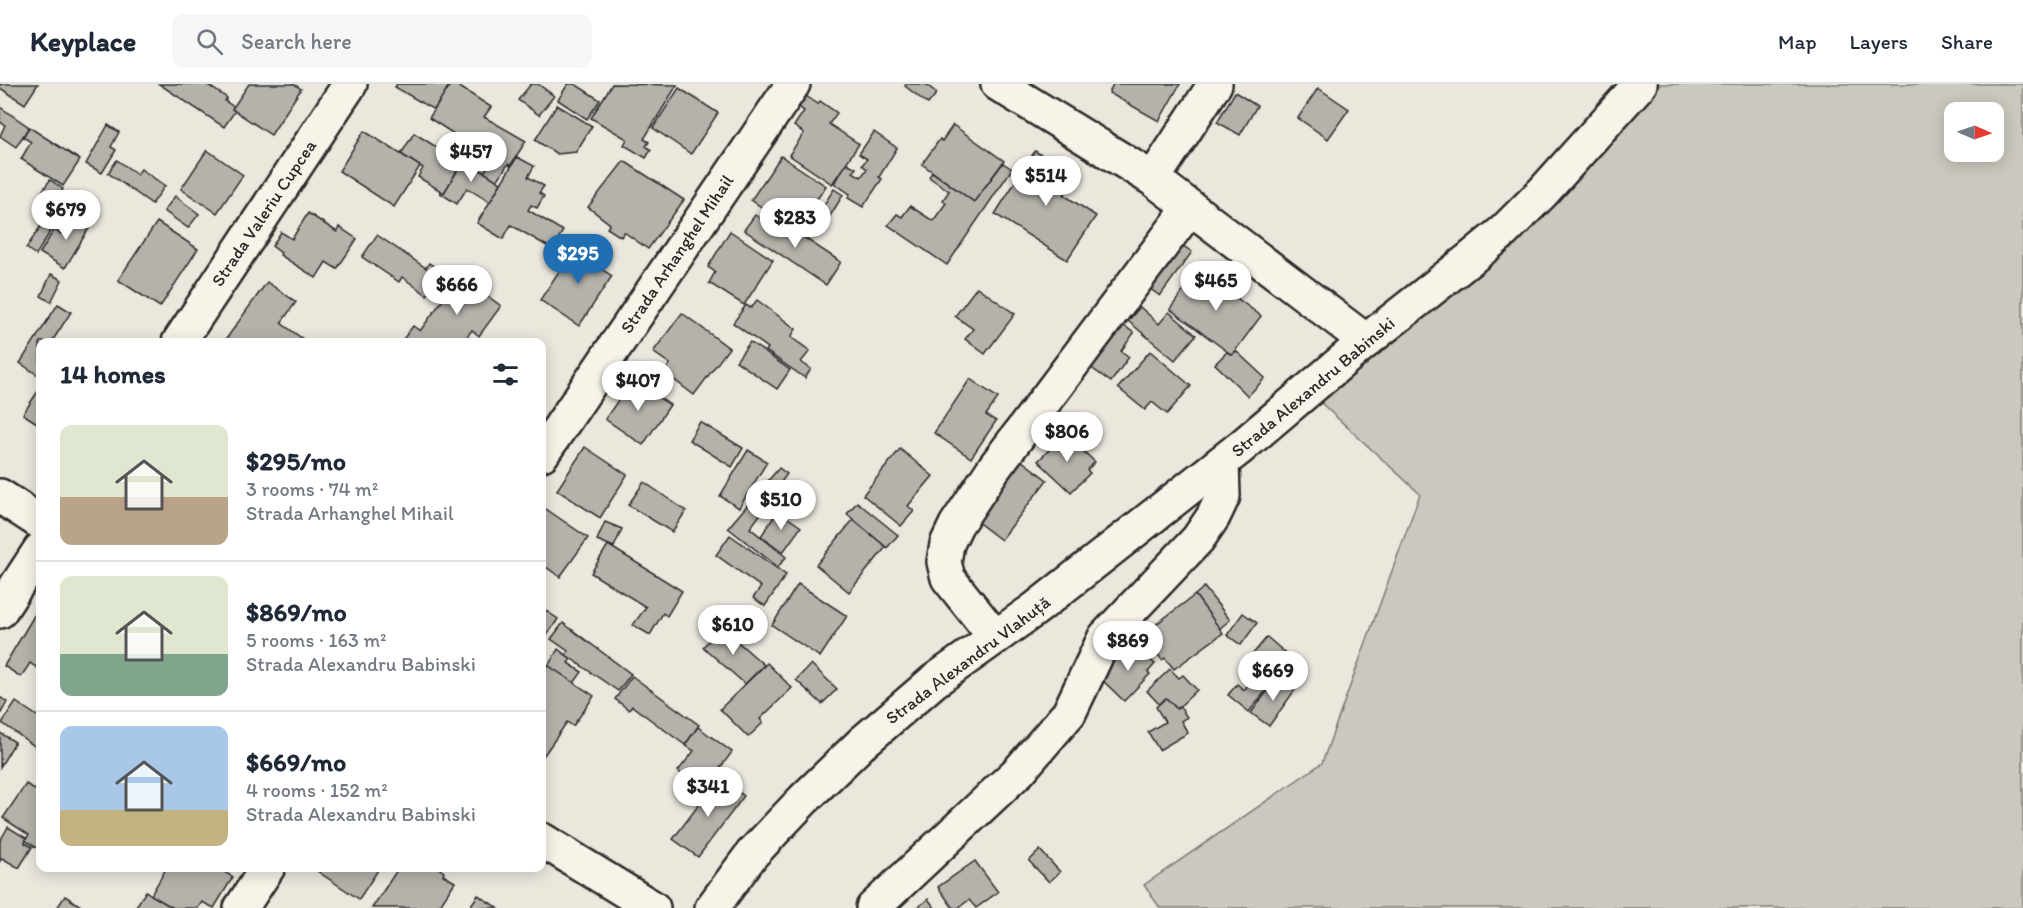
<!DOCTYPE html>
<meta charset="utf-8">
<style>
body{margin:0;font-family:Itim,sans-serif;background:#f6f6f7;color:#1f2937;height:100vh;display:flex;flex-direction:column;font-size:22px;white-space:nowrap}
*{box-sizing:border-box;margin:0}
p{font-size:20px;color:#747a83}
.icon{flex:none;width:33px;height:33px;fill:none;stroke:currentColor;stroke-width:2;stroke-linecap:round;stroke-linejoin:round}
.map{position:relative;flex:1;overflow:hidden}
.sheet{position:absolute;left:36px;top:254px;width:510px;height:534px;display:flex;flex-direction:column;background:#fff;border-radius:12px;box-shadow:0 3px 15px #0003}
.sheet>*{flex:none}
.needle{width:39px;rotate:92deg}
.buttons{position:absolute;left:1944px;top:18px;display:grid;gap:12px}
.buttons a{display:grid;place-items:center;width:60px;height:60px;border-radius:12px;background:#fff;box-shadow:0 3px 15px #0003;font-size:30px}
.price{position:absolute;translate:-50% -51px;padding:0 14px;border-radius:21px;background:#fff;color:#222;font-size:20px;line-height:39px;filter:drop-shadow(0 2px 3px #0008)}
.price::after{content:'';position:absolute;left:50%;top:36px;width:18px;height:14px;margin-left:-9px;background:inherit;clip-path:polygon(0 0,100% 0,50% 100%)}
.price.current{background:#1f6fb2;color:#fff}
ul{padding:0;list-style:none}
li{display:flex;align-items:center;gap:18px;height:150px;padding:0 24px}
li+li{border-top:2px solid #e0e1e3}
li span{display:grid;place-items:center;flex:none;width:168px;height:120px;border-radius:12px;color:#555}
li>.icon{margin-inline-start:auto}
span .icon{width:72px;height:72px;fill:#fffc;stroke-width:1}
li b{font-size:26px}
h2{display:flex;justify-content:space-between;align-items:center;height:72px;padding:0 24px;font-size:26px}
header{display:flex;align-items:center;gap:36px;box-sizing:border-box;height:84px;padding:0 30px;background:#fff;border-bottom:2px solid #e0e1e3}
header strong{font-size:28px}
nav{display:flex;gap:33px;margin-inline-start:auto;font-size:21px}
.search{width:420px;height:54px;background:#f6f6f7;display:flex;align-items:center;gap:15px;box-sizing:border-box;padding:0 21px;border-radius:12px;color:#747a83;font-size:22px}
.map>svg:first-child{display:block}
.green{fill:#cbc8bf;stroke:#7b7a75;stroke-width:1.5;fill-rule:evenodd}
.building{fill:#b5b2ab;stroke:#2b2b2b;stroke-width:1.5}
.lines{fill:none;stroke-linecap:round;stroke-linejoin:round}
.minor-casing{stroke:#2b2b2b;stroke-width:38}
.minor{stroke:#f7f3e8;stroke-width:33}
.labels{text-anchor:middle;stroke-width:4.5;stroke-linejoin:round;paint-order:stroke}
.street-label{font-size:18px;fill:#2b2b2b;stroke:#f7f3e8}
</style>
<header>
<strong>Keyplace</strong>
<div class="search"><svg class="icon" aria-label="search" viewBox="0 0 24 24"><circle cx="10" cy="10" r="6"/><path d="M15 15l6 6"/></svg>Search here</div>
<nav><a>Map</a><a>Layers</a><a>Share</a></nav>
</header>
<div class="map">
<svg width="2023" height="824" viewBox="0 0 2023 824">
<rect width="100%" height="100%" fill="#ebe7dd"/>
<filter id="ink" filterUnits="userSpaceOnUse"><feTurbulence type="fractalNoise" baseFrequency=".0167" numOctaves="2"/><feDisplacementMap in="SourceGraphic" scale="12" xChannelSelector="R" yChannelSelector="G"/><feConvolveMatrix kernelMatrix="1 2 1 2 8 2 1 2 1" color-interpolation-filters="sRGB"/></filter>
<g filter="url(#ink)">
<path class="green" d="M 1630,0 L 2023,0 L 2023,824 L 1160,824 L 1144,801 L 1322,679 L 1420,410 L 1308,307 L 1504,147 ZM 1954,28 L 1994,28 L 1994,68 L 1954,68 Z"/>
<g class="building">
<polygon points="0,0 38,0 25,20 0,4"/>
<polygon points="159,0 206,0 227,14 225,17 234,23 232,25 235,27 224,43"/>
<polygon points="249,0 294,0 301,5 271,51 232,25"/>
<polygon points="397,0 450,0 434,26 395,3"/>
<polygon points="451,0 455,0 491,23 484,33 526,57 510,82 508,80 497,97 484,88 493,75 429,34"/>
<polygon points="531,0 538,0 554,12 539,31 518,16"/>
<polygon points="568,0 575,0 600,16 587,35 558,16"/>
<polygon points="612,0 677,1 644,55 649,58 646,62 651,66 646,74 624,61 627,55 591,34"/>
<polygon points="906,0 925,0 937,9 928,20 905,2"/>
<polygon points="1113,0 1180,0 1159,37 1109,9"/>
<polygon points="679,4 718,29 691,70 653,44"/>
<polygon points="1318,4 1349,25 1328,55 1298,34"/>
<polygon points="1235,8 1257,22 1240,51 1217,38"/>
<polygon points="803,10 818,20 820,17 837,29 829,40 859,60 832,100 789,71 804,49 794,42 804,27 796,21"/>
<polygon points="557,21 592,42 576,68 557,70 535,56"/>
<polygon points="0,23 29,43 16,63 0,52 5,41 0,38"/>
<polygon points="108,41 119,48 111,63 116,66 102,89 86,80"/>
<polygon points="953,41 1004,77 974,118 922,80 940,55 942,57"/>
<polygon points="29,43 80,76 63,102 21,75 31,58 23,53"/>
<polygon points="364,47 420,82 394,123 339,87"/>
<polygon points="874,48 897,64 879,93 882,95 863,123 848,114 850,110 834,99 847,79 856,84 853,88 861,93 867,85 862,81 867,75 859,70"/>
<polygon points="414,49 462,79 444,109 418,93 423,84 401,70"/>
<polygon points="207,66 243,91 217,129 181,105"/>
<polygon points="1035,67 1071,90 1070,92 1075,95 1064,111 1096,132 1067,176 995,130"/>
<polygon points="781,72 826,102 796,146 751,116"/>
<polygon points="517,73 534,82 528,93 544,102 539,109 544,112 537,124 531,121 528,126 563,147 552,165 511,141 503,155 477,139"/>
<polygon points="462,74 501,99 490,118 467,104 457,120 440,109 441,107 444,109 462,79 460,77"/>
<polygon points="117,76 137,90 141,85 165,102 152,120 108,89"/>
<polygon points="624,77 684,116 648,165 624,148 621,153 607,144 610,140 588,123"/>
<polygon points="1003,79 1012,85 947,181 888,141 897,130 902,133 910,122 933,137 946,119 943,116 949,107 929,93 932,88 974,118"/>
<polygon points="50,96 63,105 51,123 37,114"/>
<polygon points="834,105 843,111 819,150 809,144"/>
<polygon points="62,110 75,121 57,145 53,143 36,171 26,164 27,163"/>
<polygon points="175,112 199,130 188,144 164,127"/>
<polygon points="308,129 337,148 339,143 357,155 337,185 326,178 316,194 280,171 281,169 272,162 281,148 292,155"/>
<polygon points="73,130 91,141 65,184 40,169 54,146 61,150"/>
<polygon points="755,131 777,146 782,139 841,178 826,201 744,146"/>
<polygon points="157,138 198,165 160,223 118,196"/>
<polygon points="730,147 773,176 744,221 709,199 715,188 708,183"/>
<polygon points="377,151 426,184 429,179 442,188 427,211 402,193 399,198 362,173"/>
<polygon points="1173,155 1192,168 1160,212 1142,199"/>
<polygon points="588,160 608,172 600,184 612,192 579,242 540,216 573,166 581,171"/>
<polygon points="1199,186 1261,232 1232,271 1170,225"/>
<polygon points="51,190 62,196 51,218 41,212"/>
<polygon points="460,192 501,222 479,252 472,246 463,258 401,258 413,242 420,247"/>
<polygon points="267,198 296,218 281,239 307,258 224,258"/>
<polygon points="977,203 1015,230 985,270 965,255 973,245 955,232"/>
<polygon points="757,216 796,245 791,253 810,267 801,278 811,285 805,294 766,267 768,264 733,239 746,221 751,224"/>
<polygon points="58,220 71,228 53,256 55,258 40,258 40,288 38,291 20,279"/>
<polygon points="1140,223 1159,240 1169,228 1196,251 1175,276 1128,237"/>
<polygon points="682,229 729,264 694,311 664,288 670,280 653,268"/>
<polygon points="1116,236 1134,249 1121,267 1129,273 1111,298 1086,280"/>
<polygon points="750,258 790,286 777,305 736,277"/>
<polygon points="1150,267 1191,302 1167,330 1152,318 1145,326 1118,304"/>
<polygon points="1236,267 1265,294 1248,312 1215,280 1227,268 1232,271"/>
<polygon points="970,295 998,314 986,331 996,337 971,374 934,349"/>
<polygon points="632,296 670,321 643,361 605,335"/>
<polygon points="40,304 40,341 23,330"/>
<polygon points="700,338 743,364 732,383 689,356"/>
<polygon points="1065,350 1095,378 1087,386 1090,389 1071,408 1038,377"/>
<polygon points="585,363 627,391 600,434 557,406"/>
<polygon points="900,365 933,392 908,422 914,427 901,442 863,411"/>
<polygon points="748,366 767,378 739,424 720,412"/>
<polygon points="1017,373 1047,396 1001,456 971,433"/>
<polygon points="779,384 787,390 776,405 778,407 750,444 786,473 778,483 728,444"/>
<polygon points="644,398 686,427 672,448 628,421"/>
<polygon points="857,418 898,451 887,464 847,430"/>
<polygon points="546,425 588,454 560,493 542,480 542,431"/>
<polygon points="778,427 801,443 783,468 761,452"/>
<polygon points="853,436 886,463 849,508 816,481"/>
<polygon points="605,438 622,445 614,463 597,456"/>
<polygon points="730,451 786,491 765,522 753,514 761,503 716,471"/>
<polygon points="608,461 682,507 667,532 663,529 650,551 633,541 646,523 591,489"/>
<polygon points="798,500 847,532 820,573 772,541"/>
<polygon points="1204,503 1230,536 1219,545 1195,511"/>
<polygon points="1195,511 1223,549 1174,585 1165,574 1162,576 1143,550"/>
<polygon points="542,524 558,535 542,559"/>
<polygon points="38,525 40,527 40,586 30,579 21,593 4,582"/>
<polygon points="1243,529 1257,539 1241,561 1227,551"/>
<polygon points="563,539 631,590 618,607 566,571 568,567 551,555"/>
<polygon points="721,543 764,581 745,600 703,563"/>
<polygon points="1267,553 1290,573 1266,601 1269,603 1249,628 1228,611 1237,600 1244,606 1254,593 1242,583"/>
<polygon points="1133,559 1155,580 1148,588 1150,590 1124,617 1099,593 1126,564 1127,565"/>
<polygon points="558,565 571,575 568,579 582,588 574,599 548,582"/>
<polygon points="767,579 792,604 760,635 763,639 748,653 720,625"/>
<polygon points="546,580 594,612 573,642 567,638 544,671 542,669 542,587"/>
<polygon points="811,580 837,605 822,620 796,596"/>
<polygon points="1170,585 1179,594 1183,591 1197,606 1177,625 1166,614 1159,620 1147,607"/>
<polygon points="632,592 699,641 685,661 632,622 629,626 615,615"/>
<polygon points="1278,593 1295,606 1269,642 1251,629"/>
<polygon points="0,613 7,618 0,631"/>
<polygon points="1166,614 1177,625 1180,623 1187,633 1181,637 1188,649 1159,666 1148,648 1165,638 1156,623"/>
<polygon points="16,618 40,634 40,666 2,639"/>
<polygon points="698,643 732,668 704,706 678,687 694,667 685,661"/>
<polygon points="0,649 15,658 0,683"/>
<polygon points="719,694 744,712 698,773 673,755"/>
<polygon points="26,700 40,709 40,766 25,756 29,751 3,734"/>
<polygon points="8,743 26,754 25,759 32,763 19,784 2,774 0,777 0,757"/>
<polygon points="1040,766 1060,788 1049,798 1029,777"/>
<polygon points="975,777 998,808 976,824 969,816 958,824 953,824 938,803"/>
<polygon points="167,783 216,783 233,793 214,824 202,818 198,824 173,824 151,811"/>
<polygon points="311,783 380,783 359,815"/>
<polygon points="399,783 437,783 444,788 443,791 455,798 438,824 372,824"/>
<polygon points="146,807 151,811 173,824 135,824"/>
<polygon points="478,811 498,824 469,824"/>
<polygon points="65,812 84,824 57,824"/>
<polygon points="928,815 935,824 917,824"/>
</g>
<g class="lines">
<defs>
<g id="minor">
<polyline points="998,0 1153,95 1366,257"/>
<polyline points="1153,95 1215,0"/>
<polyline points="179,258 350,0"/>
<polyline points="542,370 793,0"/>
<polyline points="0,412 40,438"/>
<polyline points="0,527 40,466"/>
<polyline points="995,553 948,494 944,478 947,460 956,441 994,384 1190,124"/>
<polyline points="542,756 653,824"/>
<polyline points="241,824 268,783"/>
<polyline points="712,824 752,770 804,715 862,659 934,597 1035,525 1241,363 1366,257 1470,175 1504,147 1543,108 1640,0"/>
<polyline points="873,824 1019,687 1069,629 1105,553 1198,455 1213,433 1223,412 1222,378"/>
</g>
</defs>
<use href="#minor" class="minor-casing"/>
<use href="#minor" class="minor"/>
</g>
</g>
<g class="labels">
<g class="street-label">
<text transform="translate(264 129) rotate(-56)" y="6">Strada Valeriu Cupcea</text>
<text transform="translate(677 170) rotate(-56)" y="6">Strada Arhanghel Mihail</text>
<text transform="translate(1313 303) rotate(-40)" y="6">Strada Alexandru Babinski</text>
<text transform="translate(968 576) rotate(-37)" y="6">Strada Аlexandru Vlahuță</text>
</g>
</g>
</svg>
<div class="buttons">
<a><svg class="needle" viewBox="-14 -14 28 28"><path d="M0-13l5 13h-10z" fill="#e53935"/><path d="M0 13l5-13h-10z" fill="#747a83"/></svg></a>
</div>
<b class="price" style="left:471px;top:99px">$457</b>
<b class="price" style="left:1046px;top:123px">$514</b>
<b class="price" style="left:66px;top:157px">$679</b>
<b class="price" style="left:795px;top:165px">$283</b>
<b class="price current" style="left:578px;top:201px">$295</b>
<b class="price" style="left:1216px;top:228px">$465</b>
<b class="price" style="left:457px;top:232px">$666</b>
<b class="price" style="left:638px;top:328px">$407</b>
<b class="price" style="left:1067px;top:379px">$806</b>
<b class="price" style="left:781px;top:447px">$510</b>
<b class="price" style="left:733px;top:572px">$610</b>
<b class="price" style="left:1128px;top:588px">$869</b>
<b class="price" style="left:1273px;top:618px">$669</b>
<b class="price" style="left:708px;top:734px">$341</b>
<section class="sheet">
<h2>14 homes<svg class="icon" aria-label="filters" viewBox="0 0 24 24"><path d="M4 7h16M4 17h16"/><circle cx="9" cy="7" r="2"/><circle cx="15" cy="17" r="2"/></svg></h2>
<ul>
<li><span style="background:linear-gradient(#dfe7d0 60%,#b9a48a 0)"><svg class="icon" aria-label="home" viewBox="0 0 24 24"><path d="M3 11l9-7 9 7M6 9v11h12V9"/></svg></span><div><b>$295/mo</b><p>3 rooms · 74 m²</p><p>Strada Arhanghel Mihail</p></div></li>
<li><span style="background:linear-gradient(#dfe7d0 65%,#7fa58c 0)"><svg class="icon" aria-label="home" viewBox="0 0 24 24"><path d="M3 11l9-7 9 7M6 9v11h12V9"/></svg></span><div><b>$869/mo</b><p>5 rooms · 163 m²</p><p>Strada Alexandru Babinski</p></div></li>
<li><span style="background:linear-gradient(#a9c7e8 70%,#c2b280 0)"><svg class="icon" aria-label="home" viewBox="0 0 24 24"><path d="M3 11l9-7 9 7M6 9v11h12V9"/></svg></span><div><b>$669/mo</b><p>4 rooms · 152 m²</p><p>Strada Alexandru Babinski</p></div></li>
</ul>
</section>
</div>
